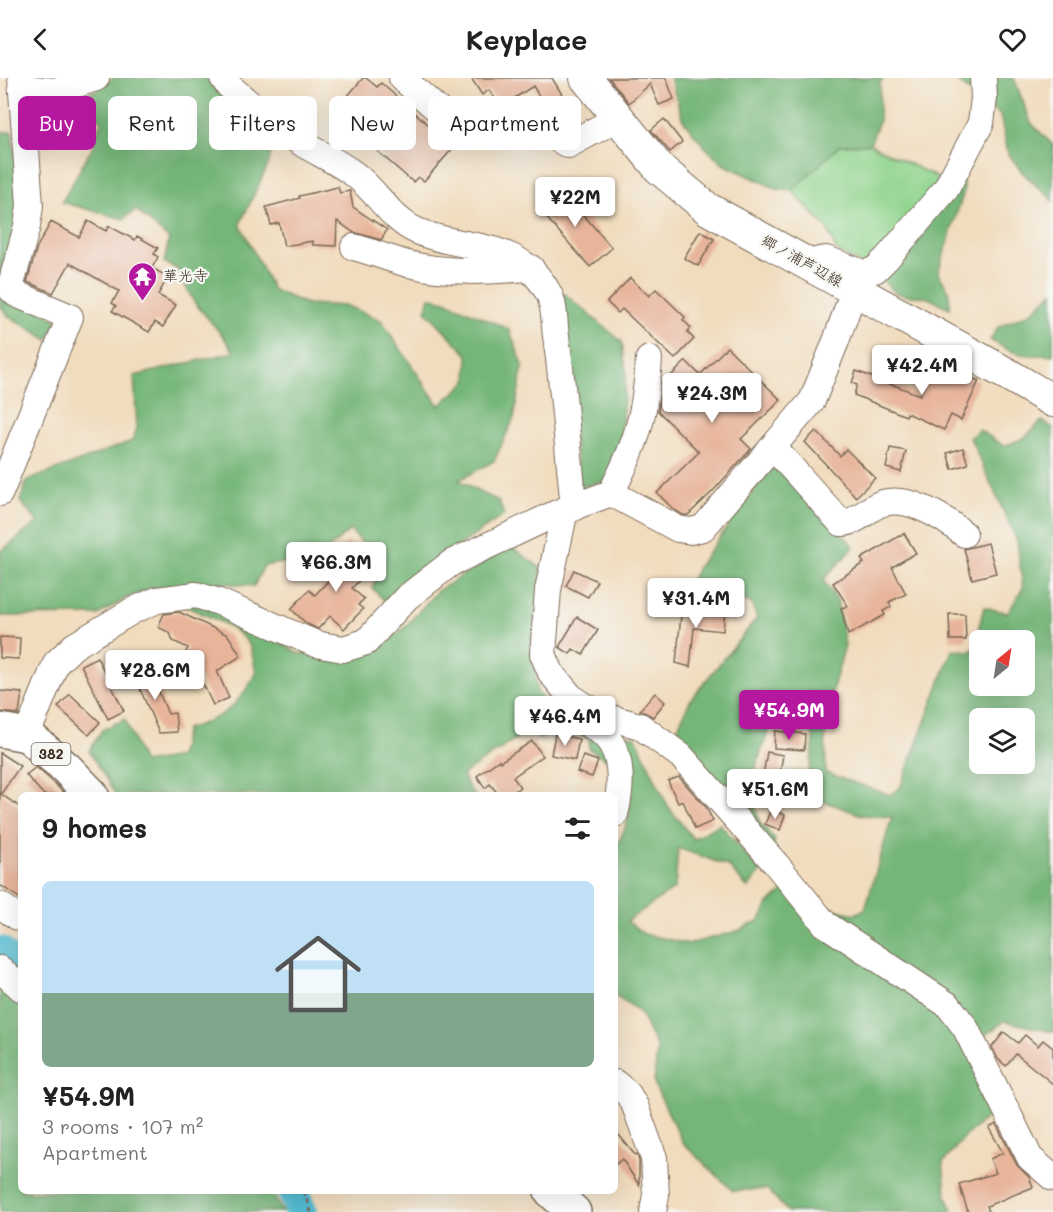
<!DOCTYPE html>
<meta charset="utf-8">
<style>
body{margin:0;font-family:Mali,"Klee One",sans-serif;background:#f2f2f2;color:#222;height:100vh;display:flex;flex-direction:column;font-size:22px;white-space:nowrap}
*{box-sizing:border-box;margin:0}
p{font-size:20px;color:#767676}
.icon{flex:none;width:33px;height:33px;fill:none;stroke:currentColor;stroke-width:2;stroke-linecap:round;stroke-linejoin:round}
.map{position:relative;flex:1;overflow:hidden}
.details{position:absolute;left:18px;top:714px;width:600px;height:402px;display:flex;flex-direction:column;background:#fff;border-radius:9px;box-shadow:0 6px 24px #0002}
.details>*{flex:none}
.hud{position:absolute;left:18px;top:18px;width:600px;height:54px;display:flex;gap:12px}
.needle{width:39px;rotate:30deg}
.buttons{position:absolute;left:969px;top:552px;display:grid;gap:12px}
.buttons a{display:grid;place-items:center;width:66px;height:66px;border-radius:9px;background:#fff;box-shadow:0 6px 24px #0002;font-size:30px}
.price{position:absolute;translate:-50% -51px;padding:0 14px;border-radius:6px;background:#fff;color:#222;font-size:20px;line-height:39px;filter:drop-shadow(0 2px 3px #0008)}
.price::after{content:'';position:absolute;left:50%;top:36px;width:18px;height:14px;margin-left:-9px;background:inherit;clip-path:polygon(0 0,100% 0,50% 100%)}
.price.active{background:#b5179e;color:#fff}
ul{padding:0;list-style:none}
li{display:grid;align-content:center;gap:12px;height:318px;padding:0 24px}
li+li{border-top:2px solid #e0e0e0}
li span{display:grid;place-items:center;height:186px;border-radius:9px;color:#555}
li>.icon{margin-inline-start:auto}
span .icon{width:108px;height:108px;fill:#fffc;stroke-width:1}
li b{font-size:26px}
h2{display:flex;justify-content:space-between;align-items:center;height:72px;padding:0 24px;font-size:26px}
.chip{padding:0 21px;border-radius:9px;background:#fff;box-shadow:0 6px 24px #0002;font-size:21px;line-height:54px}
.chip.active{background:#b5179e;color:#fff}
header{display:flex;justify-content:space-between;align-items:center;height:78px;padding:0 24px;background:#fff;font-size:27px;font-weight:700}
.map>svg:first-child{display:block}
.green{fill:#90d48d;stroke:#667f56;stroke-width:1.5}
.forest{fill:#74b678;stroke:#58704b;stroke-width:1.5;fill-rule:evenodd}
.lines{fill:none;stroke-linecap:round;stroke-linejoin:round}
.river{stroke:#53bbd1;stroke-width:32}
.building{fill:#e8b59b}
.minor-casing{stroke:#7b6856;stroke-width:28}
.major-casing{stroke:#7b6856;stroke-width:34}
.highway-casing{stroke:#7b6856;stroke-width:36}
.path{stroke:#7b6856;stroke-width:3;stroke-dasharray:4.5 4.5;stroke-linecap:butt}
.minor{stroke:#fff;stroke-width:26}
.major{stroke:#fff;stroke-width:32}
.highway{stroke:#fff;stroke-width:33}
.labels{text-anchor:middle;stroke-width:4.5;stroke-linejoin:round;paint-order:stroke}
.shield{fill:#f6f6f2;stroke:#73675e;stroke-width:1.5}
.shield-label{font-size:14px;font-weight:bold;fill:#3b2a1e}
.street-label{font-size:15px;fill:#3b2a1e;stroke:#f6f6f2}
.poi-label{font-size:15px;fill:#3b2a1e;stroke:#f6f6f2;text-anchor:start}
</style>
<header><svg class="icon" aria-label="back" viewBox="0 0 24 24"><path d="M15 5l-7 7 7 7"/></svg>Keyplace<svg class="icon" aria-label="heart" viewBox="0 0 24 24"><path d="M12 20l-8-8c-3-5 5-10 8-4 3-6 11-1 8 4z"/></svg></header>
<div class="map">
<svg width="1053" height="1134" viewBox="0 0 1053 1134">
<rect width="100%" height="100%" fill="#f6f6f2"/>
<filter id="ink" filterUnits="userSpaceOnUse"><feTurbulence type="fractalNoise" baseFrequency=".0167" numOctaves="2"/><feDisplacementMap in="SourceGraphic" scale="12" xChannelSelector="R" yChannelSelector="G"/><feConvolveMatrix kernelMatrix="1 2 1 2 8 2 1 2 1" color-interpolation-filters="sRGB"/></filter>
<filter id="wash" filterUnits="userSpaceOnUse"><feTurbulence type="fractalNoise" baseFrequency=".008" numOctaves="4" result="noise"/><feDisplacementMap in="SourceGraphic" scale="24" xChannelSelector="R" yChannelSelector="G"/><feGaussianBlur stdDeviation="1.35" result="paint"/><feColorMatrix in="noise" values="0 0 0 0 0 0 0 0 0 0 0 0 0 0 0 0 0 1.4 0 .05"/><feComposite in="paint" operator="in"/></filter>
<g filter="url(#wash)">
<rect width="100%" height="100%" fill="#f1dcbd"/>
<polygon class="green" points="870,66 942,102 879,178 861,187 836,172 827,150 792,113 840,67"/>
<g class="forest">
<polygon points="113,0 205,0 272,71 268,87 240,146 273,212 307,226 347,228 381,242 439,328 467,303 468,277 426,233 430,219 445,223 509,251 523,287 514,340 494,383 459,402 475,412 499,423 504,437 441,480 385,523 372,510 383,486 350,452 320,478 264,488 254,508 223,505 157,509 125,521 98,537 0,538 0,474 38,444 20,423 27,403 132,363 137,350 134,298 234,274 223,258 194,224 177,191 164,184 169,161 136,132 123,141 62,124 93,68 101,43 80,17 97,12"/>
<polygon points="670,0 884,0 880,5 879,43 870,66 840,67 792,113 777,111 723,86 704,68 683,42"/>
<polygon points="953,0 1014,0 1031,45 1053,67 1053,123 1022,94 1008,75 1000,37"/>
<polygon points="0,54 12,54 21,131 6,199 57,243 48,262 7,237 0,227"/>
<path d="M 963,101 L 964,113 L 938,195 L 949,213 L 950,230 C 942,227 932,220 923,219 C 902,217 897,220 882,201 Z"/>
<path d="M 1053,214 L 1053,277 C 1022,278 1017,278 990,262 L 998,249 L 1030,235 Z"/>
<polygon points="565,216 622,264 626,294 621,359 605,403 580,409 556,219"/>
<path d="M 1042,343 L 1053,350 L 1053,954 L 1005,943 L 967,970 L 996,1032 L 964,1059 L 943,1085 L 946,1116 L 953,1134 L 788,1134 L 767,1111 L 733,1113 L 683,1065 L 654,1006 L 657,970 L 639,933 L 615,917 L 615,770 C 633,741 631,727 627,694 L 589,671 L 589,660 L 555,649 L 540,661 L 530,651 L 462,697 L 472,715 L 476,717 L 116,717 L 89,673 L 102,652 L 125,641 L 143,685 L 179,679 L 186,651 C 222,641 238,629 256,595 C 254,587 253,575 249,567 C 238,548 203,536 184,528 L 193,524 L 252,546 L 297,575 L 349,582 L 382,569 L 406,548 L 437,513 L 510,468 L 541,490 L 534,576 L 537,614 L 548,628 L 571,644 L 636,659 L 667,727 L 693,761 L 720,746 L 761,794 L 748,810 L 728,788 L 678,770 L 675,810 L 627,843 L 644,856 L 689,866 L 738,853 L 760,842 L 768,826 L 783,813 L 825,829 L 855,836 L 865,831 L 892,739 L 862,737 L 820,722 L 807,709 L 814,663 L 811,649 L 770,647 L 749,710 L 760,745 L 775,762 L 772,773 L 674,658 L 691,621 L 757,540 L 751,525 L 735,519 L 683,517 L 697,490 L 774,385 L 799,405 L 854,469 L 823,502 L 837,522 L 845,567 L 825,639 L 826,695 L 890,717 L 900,710 L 952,572 L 973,573 L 984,529 L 1008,535 L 1023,510 L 1017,463 L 970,360 L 979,352 L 1004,368 L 1024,360 ZM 980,562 L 1024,562 L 1024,608 L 980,608 ZM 980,640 L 1024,640 L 1024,686 L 980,686 Z"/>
<polygon points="0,899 21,918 21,1113 271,1113 283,1134 0,1134"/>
</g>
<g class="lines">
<g class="river">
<polyline points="0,874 21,896"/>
<polyline points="293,1113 301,1134"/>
</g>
</g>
<g id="blocks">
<g class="building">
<polygon points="363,0 366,0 377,9 381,5 454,69 424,103 418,99 413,104 338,39 344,31 340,27"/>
<polygon points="471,0 552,0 566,23 549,34 533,8 507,25 498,25 489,12 482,17"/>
<polygon points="609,0 666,0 674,21 659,27 650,6 629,25"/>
<polygon points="664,41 682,64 670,74 651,52"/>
<polygon points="338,109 340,115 350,113 353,129 387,152 381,162 353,154 337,143 336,168 313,167 313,163 284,168 279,145 271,147 266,129 300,120 299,118"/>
<polygon points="561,111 612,170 590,189 538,130"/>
<polygon points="88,143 106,153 109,148 135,162 137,158 158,170 154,176 158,179 152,190 168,199 158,217 176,227 163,249 155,244 149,254 112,233 116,228 112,225 119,213 70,185 53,215 27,204 37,169 51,144 79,159"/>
<polygon points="700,153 714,161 698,188 684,180"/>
<polygon points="630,200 649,218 656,211 685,239 683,242 691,250 687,254 694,261 675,281 622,231 618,235 607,224"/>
<polygon points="727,269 781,322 741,361 751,371 712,414 688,437 683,437 673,431 657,415 699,374 658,333 660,320 674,306 668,301 686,283 700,297"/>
<polygon points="936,284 979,303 961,342 951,337 944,352 907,335 906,338 854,317 857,307 852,305 856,293 920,317"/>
<polygon points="816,353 840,378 846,371 875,400 856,419 805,364"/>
<polygon points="890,370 906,373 901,394 886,390"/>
<polygon points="963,370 968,386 952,391 947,375"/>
<polygon points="904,455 916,475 892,489 906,516 889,524 891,529 883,533 885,537 848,557 841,530 848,528 833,505 864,485 861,481"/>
<polygon points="348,464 373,488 352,510 364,521 358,527 363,531 344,551 330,538 318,551 307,546 291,531 309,512 315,517 344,486 335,477"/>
<polygon points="988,465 996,495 972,501 964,471"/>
<polygon points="574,492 597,503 588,519 566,508"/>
<polygon points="682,528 725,532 723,553 694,550 690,589 676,585"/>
<polygon points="179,534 228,557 241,578 217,593 229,620 213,627 196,591 181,584 188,570 173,563 170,555 158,549 164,536"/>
<polygon points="949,536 965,536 966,562 950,562"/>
<polygon points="577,539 598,552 583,577 573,571 570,576 559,569"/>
<polygon points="0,559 20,560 19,581 0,580"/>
<polygon points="97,579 124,633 108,641 81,587"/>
<polygon points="145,580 168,636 175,635 177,654 159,655 134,597 143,593 142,581"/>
<polygon points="0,613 22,615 19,636 0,634"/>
<polygon points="655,615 665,624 653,639 640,632"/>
<polygon points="70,616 100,644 89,657 58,629"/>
<polygon points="775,653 805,656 804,672 774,670"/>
<polygon points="555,656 579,661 575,682 551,677"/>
<polygon points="532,663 543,678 513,699 520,709 509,717 499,717 490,706 485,710 477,698 499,682 500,684"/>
<polygon points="767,674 783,677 779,700 763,698"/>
<polygon points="0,675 20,688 1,716 21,730 21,821 0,807"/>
<polygon points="583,678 598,683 592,699 577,694"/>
<polygon points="36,689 53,704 66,717 44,717 26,697"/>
<polygon points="679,699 706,729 713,743 695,751 683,723 678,725 668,703"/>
<polygon points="771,731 785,737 780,752 765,746"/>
<polygon points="1004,954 1018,965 1025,957 1038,968 1043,962 1053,970 1053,1006 1016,976 1006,988 998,981 992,969"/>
<polygon points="996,1046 1017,1087 1029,1099 1033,1109 987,1128 989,1134 968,1134 959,1106 996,1095 990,1081 1003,1075 989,1050"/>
<polygon points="615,1052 635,1077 637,1076 639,1083 639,1107 622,1081 615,1087"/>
</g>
</g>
</g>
<g filter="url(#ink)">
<use href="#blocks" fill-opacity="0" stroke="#7b6856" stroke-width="1.5"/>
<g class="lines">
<defs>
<g id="minor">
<path d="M 223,0 L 228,7 C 252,28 276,49 303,66 C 320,76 338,84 354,96 C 377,113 391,142 417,153 C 465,174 518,160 548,214 C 555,225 554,245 556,258 C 564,315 568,372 574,430"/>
<path d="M 402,0 L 464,55 C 474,51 484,44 494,41 C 521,34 546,55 568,67 L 618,40"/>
<polyline points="23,10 55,13 96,0"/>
<path d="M 354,169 C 372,174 390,181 408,186 C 448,196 490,193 531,190"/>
<polyline points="812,188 819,182 826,181 863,195 875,192 887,180 946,111 981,45 984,20 983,0"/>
<path d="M 773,369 L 841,445 C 853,446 864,435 874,429 C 902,412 943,439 964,456"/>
<polyline points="0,415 70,239 16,216 10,210 27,148 30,128 21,0"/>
<path d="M 611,415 C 637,365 645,338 649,281"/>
<polyline points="565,432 548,512 543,576 551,595 571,619 588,630 607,639 640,648 681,678 776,786 825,846 948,927 965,949 1030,1080 1053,1100"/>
<path d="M 576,638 C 585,645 599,651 607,660 C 624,679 621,713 615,736"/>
<polyline points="27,657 56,585 74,568 132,533 157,522 196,517 219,524 316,566 343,571 366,564 406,520 451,485 557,435 611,415 678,451 691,453 703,450 812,323 836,263 854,212"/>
<polyline points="0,827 19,840"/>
<polyline points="0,891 21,910"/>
<polyline points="615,1005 628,1016 635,1028 654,1080 656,1117 653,1134"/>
</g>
<polyline id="major" points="586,0 659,90 708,131 1007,296 1053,323"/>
<g id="highway">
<polyline points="0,652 27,657 66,690 92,717"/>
<polyline points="551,1113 574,1134"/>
</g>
</defs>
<use href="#minor" class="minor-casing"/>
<use href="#major" class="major-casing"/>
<use href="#highway" class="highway-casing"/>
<polyline class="path" points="304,1113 311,1134"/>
<use href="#minor" class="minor"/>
<use href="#major" class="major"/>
<use href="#highway" class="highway"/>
</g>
</g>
<defs>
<symbol id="temple-pin" viewBox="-11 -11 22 30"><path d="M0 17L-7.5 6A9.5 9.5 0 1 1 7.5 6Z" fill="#b5179e" stroke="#f6f6f2"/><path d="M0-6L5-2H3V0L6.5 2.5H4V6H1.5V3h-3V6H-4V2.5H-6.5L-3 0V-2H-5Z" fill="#fff"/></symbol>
</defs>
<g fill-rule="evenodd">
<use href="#temple-pin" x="126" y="182" width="33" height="45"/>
</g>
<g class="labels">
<rect class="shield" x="31.5" y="665" width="39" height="22" rx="4.5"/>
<g class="shield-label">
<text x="51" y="681">382</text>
</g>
<g class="street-label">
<text transform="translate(802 183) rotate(29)" y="5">郷ノ浦芦辺線</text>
</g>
<g class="poi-label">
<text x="163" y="203">華光寺</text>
</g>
</g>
</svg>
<div class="buttons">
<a><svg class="needle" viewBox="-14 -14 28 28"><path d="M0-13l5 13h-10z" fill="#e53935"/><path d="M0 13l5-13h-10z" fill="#767676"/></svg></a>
<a><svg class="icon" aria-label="layers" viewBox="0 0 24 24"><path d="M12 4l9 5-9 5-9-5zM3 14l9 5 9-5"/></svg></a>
</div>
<b class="price" style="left:575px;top:150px">¥22M</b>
<b class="price" style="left:922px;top:318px">¥42.4M</b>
<b class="price" style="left:712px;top:346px">¥24.3M</b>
<b class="price" style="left:336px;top:515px">¥66.3M</b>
<b class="price" style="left:696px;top:551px">¥31.4M</b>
<b class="price" style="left:155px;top:623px">¥28.6M</b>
<b class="price active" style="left:789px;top:663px">¥54.9M</b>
<b class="price" style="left:565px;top:669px">¥46.4M</b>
<b class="price" style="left:775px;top:742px">¥51.6M</b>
<div class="hud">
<a class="chip active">Buy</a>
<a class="chip">Rent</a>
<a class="chip">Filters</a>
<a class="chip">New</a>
<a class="chip">Apartment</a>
</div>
<section class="details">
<h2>9 homes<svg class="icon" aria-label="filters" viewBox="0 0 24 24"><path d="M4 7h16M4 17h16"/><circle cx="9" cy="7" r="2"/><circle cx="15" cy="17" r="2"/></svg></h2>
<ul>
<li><span style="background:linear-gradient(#bfe0f5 60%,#7fa58c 0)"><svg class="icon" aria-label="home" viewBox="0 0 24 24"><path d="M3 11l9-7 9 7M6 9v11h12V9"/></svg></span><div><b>¥54.9M</b><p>3 rooms · 107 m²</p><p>Apartment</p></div></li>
</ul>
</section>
</div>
